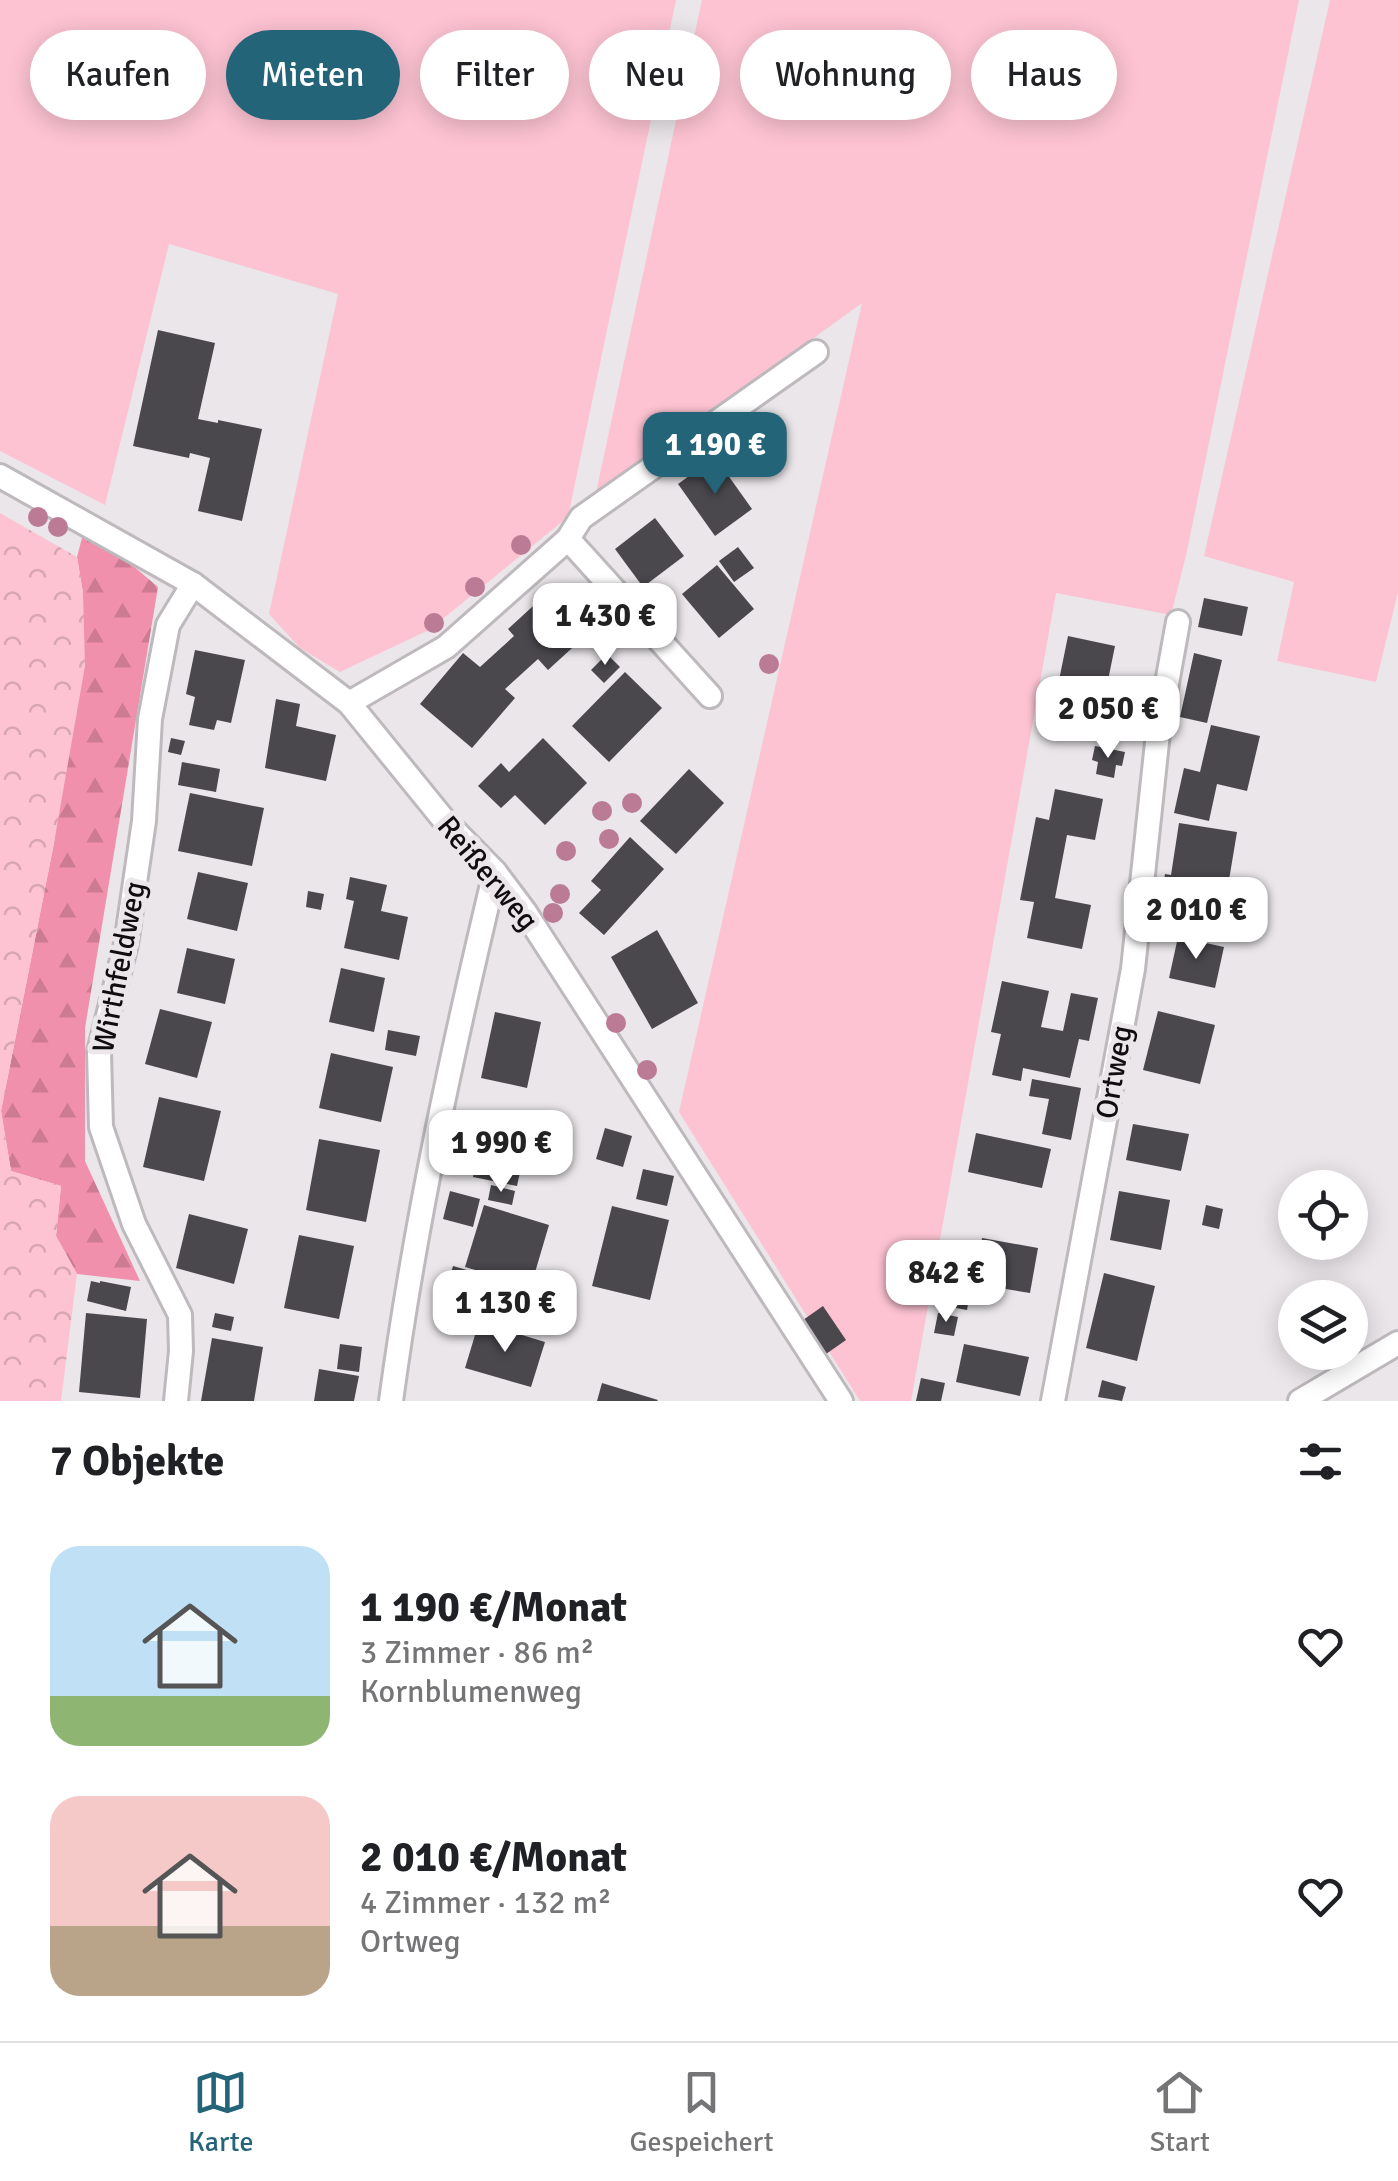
<!DOCTYPE html>
<html lang="de">
<meta charset="utf-8">
<style>
body{margin:0;font-family:Signika,sans-serif;background:#f6f6f6;color:#202124;height:100vh;display:flex;flex-direction:column;font-size:38px;white-space:nowrap}
*{box-sizing:border-box;margin:0}
p{font-size:32px;color:#757577}
.icon{flex:none;width:55px;height:55px;fill:none;stroke:currentColor;stroke-width:2;stroke-linecap:round;stroke-linejoin:round}
.map{position:relative;height:1401px;overflow:hidden}
.details{display:flex;flex-direction:column;background:#fff;flex:1}
.details>*{flex:none}
.hud{position:absolute;left:30px;top:30px;width:1340px;height:90px;display:flex;gap:20px}
.tools{position:absolute;left:1278px;top:1170px;display:grid;gap:20px}
.tools a{display:grid;place-items:center;width:90px;height:90px;border-radius:50%;background:#fff;box-shadow:0 5px 25px #0003;font-size:50px}
.price{position:absolute;translate:-50% -85px;padding:0 22px;border-radius:20px;background:#fff;color:#222;font-size:32px;line-height:65px;filter:drop-shadow(0 2px 5px #0008)}
.price::after{content:'';position:absolute;left:50%;top:60px;width:30px;height:22px;margin-left:-15px;background:inherit;clip-path:polygon(0 0,100% 0,50% 100%)}
.price.current{background:#246479;color:#fff}
ul{padding:0;list-style:none}
li{display:flex;align-items:center;gap:30px;height:250px;padding:0 50px}
li span{display:grid;place-items:center;flex:none;width:280px;height:200px;border-radius:30px;color:#555}
li>.icon{margin-inline-start:auto}
span .icon{width:120px;height:120px;fill:#fffc;stroke-width:1}
li b{font-size:42px}
h2{display:flex;justify-content:space-between;align-items:center;height:120px;padding:0 50px;font-size:42px}
.chip{padding:0 35px;border-radius:45px;background:#fff;box-shadow:0 5px 25px #0003;font-size:35px;line-height:90px}
.chip.current{background:#246479;color:#fff}
.menu{display:flex;justify-content:space-around;align-items:center;height:140px;border-top:2px solid #e0e0e0;background:#fff;font-size:28px;color:#757577}
.menu a{display:grid;justify-items:center;gap:5px}
.menu .current{color:#246479}
.map>svg:first-child{display:block}
.grass{fill:#fdc3d2}
.forest{fill:url(#forest-firs)}
.park{fill:url(#park-crowns)}
.building{fill:#4a484d}
.lines{fill:none;stroke-linecap:round;stroke-linejoin:round}
.street-casing{stroke:#bdb9bd;stroke-width:28}
.street{stroke:#fff;stroke-width:22}
.tree{fill:#bb7b95}
.labels{text-anchor:middle;stroke-width:10;stroke-linejoin:round;paint-order:stroke}
.street-label{font-size:30px;fill:#0f0d0f;stroke:#eae6ea}
</style>
<div class="map">
<svg width="1398" height="1401" viewBox="0 0 1398 1401">
<defs>
<pattern id="forest-firs" width="22" height="20" patternUnits="userSpaceOnUse" patternTransform="scale(2.5)"><rect width="22" height="20" fill="#f190ac"/><path d="M5 1l3.5 6h-7zM16 11l3.5 6h-7z" fill="#cd7b93"/></pattern>
<pattern id="park-crowns" width="20" height="18" patternUnits="userSpaceOnUse" patternTransform="scale(2.5)"><rect width="20" height="18" fill="#fdc3d2"/><path d="M2 6a3 3 0 1 1 6 0M12 15a3 3 0 1 1 6 0" fill="none" stroke="#d8a6b3"/></pattern>
</defs>
<rect width="100%" height="100%" fill="#eae6ea"/>
<g class="grass">
<polygon points="0,0 676,0 568,517 429,630 340,672 300,648 269,614 338,294 169,244 105,505 0,451"/>
<polygon points="702,0 1299,0 1187,551 1171,615 1056,593 911,1401 860,1401 679,1112 862,303 595,497"/>
<polygon points="1330,0 1398,0 1398,592 1376,682 1277,661 1294,582 1204,556"/>
</g>
<polygon class="forest" points="83,534 119,554 158,587 85,1028 85,1161 140,1281 77,1274 56,1236 61,1186 11,1171 1,1111 54,843 83,593 77,557"/>
<polygon class="park" points="0,513 77,557 83,593 85,666 54,843 1,1111 11,1171 61,1186 56,1236 77,1274 61,1401 0,1401"/>
<g class="building">
<polygon points="158,330 215,343 198,419 218,423 218,420 262,429 242,521 198,511 210,458 190,453 189,458 133,446"/>
<polygon points="715,457 752,509 715,536 678,484"/>
<polygon points="655,518 684,556 643,587 615,549"/>
<polygon points="738,547 754,568 734,582 719,561"/>
<polygon points="717,565 754,609 719,638 682,594"/>
<polygon points="556,585 594,628 548,670 538,659 505,689 515,698 472,748 420,704 463,653 480,667 514,636 508,629"/>
<polygon points="1204,598 1248,607 1242,636 1198,627"/>
<polygon points="1068,636 1115,646 1106,690 1123,694 1115,736 1064,725 1070,698 1056,695"/>
<polygon points="195,650 245,660 231,723 217,720 214,730 189,725 195,697 186,694"/>
<polygon points="1194,653 1222,660 1207,723 1180,717"/>
<polygon points="607,654 620,667 604,683 591,670"/>
<polygon points="625,672 662,708 609,762 572,726"/>
<polygon points="276,699 300,704 296,726 336,735 326,781 265,768"/>
<polygon points="1211,725 1260,736 1247,791 1217,784 1209,821 1174,813 1184,768 1200,772"/>
<polygon points="171,738 185,741 181,755 168,752"/>
<polygon points="543,738 587,783 545,825 515,795 501,808 478,786 501,763 509,772"/>
<polygon points="1095,746 1125,752 1122,766 1116,765 1114,778 1096,774 1098,762 1092,760"/>
<polygon points="182,762 220,769 216,792 178,785"/>
<polygon points="689,769 724,803 676,854 640,821"/>
<polygon points="1055,789 1103,799 1095,840 1067,835 1055,898 1091,905 1082,949 1027,938 1034,902 1020,900 1036,817 1049,820"/>
<polygon points="190,793 264,808 252,866 178,851"/>
<polygon points="1179,823 1237,832 1227,892 1201,888 1194,931 1157,925 1165,874 1171,875"/>
<polygon points="630,837 664,869 604,935 579,913 601,890 591,881"/>
<polygon points="198,872 248,883 237,931 187,919"/>
<polygon points="350,877 387,885 381,911 408,917 399,960 344,948 354,901 346,899"/>
<polygon points="308,891 324,894 321,910 306,907"/>
<polygon points="657,930 698,1003 652,1029 611,957"/>
<polygon points="1178,937 1224,947 1215,988 1169,978"/>
<polygon points="187,948 235,959 225,1004 177,993"/>
<polygon points="341,968 385,978 374,1032 329,1022"/>
<polygon points="1002,981 1049,991 1041,1027 1063,1031 1071,993 1098,998 1089,1041 1079,1039 1070,1078 1023,1068 1021,1081 992,1075 1001,1034 991,1032"/>
<polygon points="160,1009 212,1022 197,1078 145,1064"/>
<polygon points="1158,1011 1215,1025 1200,1084 1143,1070"/>
<polygon points="495,1012 541,1022 527,1088 481,1078"/>
<polygon points="388,1030 420,1036 416,1056 385,1050"/>
<polygon points="331,1053 393,1067 381,1122 319,1108"/>
<polygon points="1032,1079 1081,1088 1071,1140 1042,1134 1049,1099 1029,1096"/>
<polygon points="159,1097 221,1111 204,1181 143,1167"/>
<polygon points="1133,1124 1189,1134 1181,1171 1126,1160"/>
<polygon points="484,1126 528,1135 517,1186 473,1177"/>
<polygon points="605,1128 632,1136 623,1167 596,1159"/>
<polygon points="976,1133 1051,1149 1042,1188 968,1172"/>
<polygon points="319,1139 380,1150 366,1222 306,1210"/>
<polygon points="643,1169 674,1176 667,1206 636,1199"/>
<polygon points="491,1185 515,1191 512,1205 488,1200"/>
<polygon points="450,1191 480,1199 473,1227 443,1219"/>
<polygon points="1119,1191 1170,1200 1161,1250 1110,1240"/>
<polygon points="484,1205 549,1225 531,1286 465,1267"/>
<polygon points="1206,1205 1223,1209 1219,1229 1202,1225"/>
<polygon points="612,1206 669,1220 650,1300 592,1286"/>
<polygon points="189,1214 248,1229 234,1284 176,1268"/>
<polygon points="299,1235 354,1246 339,1319 284,1308"/>
<polygon points="982,1238 1038,1248 1030,1293 975,1284"/>
<polygon points="942,1264 954,1266 951,1282 939,1280"/>
<polygon points="453,1266 484,1275 477,1298 446,1290"/>
<polygon points="1104,1273 1155,1286 1137,1361 1086,1348"/>
<polygon points="91,1281 100,1283 100,1281 131,1287 126,1311 87,1301"/>
<polygon points="943,1287 970,1292 967,1310 940,1305"/>
<polygon points="823,1306 846,1340 826,1354 803,1320"/>
<polygon points="86,1313 147,1319 140,1398 79,1392"/>
<polygon points="215,1313 234,1317 231,1331 212,1327"/>
<polygon points="938,1313 958,1317 954,1336 934,1333"/>
<polygon points="479,1322 545,1342 531,1387 465,1368"/>
<polygon points="212,1338 263,1347 254,1401 201,1401"/>
<polygon points="340,1344 362,1347 359,1372 337,1369"/>
<polygon points="964,1344 1029,1357 1020,1396 956,1382"/>
<polygon points="319,1369 359,1376 354,1401 314,1401"/>
<polygon points="921,1378 945,1383 941,1401 916,1401"/>
<polygon points="1102,1380 1126,1387 1122,1401 1098,1397"/>
<polygon points="602,1383 658,1400 657,1401 597,1401"/>
</g>
<g class="lines">
<defs>
<g id="street">
<polyline points="0,476 193,584 349,703 444,820 495,872 525,912 841,1401"/>
<polyline points="568,539 710,696"/>
<polyline points="349,703 446,647 568,539 581,518 816,352"/>
<polyline points="176,1401 181,1351 180,1315 134,1224 101,1127 99,1052 126,944 144,821 150,719 168,625 193,584"/>
<path d="M 391,1401 C 415,1223 453,1047 495,872"/>
<polyline points="1053,1401 1133,969 1158,733 1178,622"/>
<polyline points="1300,1401 1398,1343"/>
</g>
</defs>
<use href="#street" class="street-casing"/>
<use href="#street" class="street"/>
</g>
<g class="tree">
<circle cx="38" cy="517" r="10"/>
<circle cx="58" cy="527" r="10"/>
<circle cx="521" cy="545" r="10"/>
<circle cx="475" cy="587" r="10"/>
<circle cx="434" cy="623" r="10"/>
<circle cx="769" cy="664" r="10"/>
<circle cx="632" cy="803" r="10"/>
<circle cx="602" cy="811" r="10"/>
<circle cx="609" cy="839" r="10"/>
<circle cx="566" cy="851" r="10"/>
<circle cx="560" cy="894" r="10"/>
<circle cx="553" cy="913" r="10"/>
<circle cx="616" cy="1023" r="10"/>
<circle cx="647" cy="1070" r="10"/>
</g>
<g class="labels">
<g class="street-label">
<text transform="translate(488 873) rotate(50)" y="10">Reißerweg</text>
<text transform="translate(119 967) rotate(-79)" y="10">Wirthfeldweg</text>
<text transform="translate(1114 1072) rotate(-80)" y="10">Ortweg</text>
</g>
</g>
</svg>
<div class="tools">
<a><svg class="icon" aria-label="locate" viewBox="0 0 24 24"><circle cx="12" cy="12" r="6"/><path d="M12 2v4M12 18v4M2 12h4M18 12h4"/></svg></a>
<a><svg class="icon" aria-label="layers" viewBox="0 0 24 24"><path d="M12 4l9 5-9 5-9-5zM3 14l9 5 9-5"/></svg></a>
</div>
<b class="price current" style="left:715px;top:497px">1 190 €</b>
<b class="price" style="left:605px;top:668px">1 430 €</b>
<b class="price" style="left:1108px;top:761px">2 050 €</b>
<b class="price" style="left:1196px;top:962px">2 010 €</b>
<b class="price" style="left:501px;top:1195px">1 990 €</b>
<b class="price" style="left:946px;top:1325px">842 €</b>
<b class="price" style="left:505px;top:1355px">1 130 €</b>
<div class="hud">
<a class="chip">Kaufen</a>
<a class="chip current">Mieten</a>
<a class="chip">Filter</a>
<a class="chip">Neu</a>
<a class="chip">Wohnung</a>
<a class="chip">Haus</a>
</div>
</div>
<section class="details">
<h2>7 Objekte<svg class="icon" aria-label="filters" viewBox="0 0 24 24"><path d="M4 7h16M4 17h16"/><circle cx="9" cy="7" r="2"/><circle cx="15" cy="17" r="2"/></svg></h2>
<ul>
<li><span style="background:linear-gradient(#bfe0f5 75%,#8fb573 0)"><svg class="icon" aria-label="home" viewBox="0 0 24 24"><path d="M3 11l9-7 9 7M6 9v11h12V9"/></svg></span><div><b>1 190 €/Monat</b><p>3 Zimmer · 86 m²</p><p>Kornblumenweg</p></div><svg class="icon" aria-label="heart" viewBox="0 0 24 24"><path d="M12 20l-8-8c-3-5 5-10 8-4 3-6 11-1 8 4z"/></svg></li>
<li><span style="background:linear-gradient(#f6c9c9 65%,#b9a48a 0)"><svg class="icon" aria-label="home" viewBox="0 0 24 24"><path d="M3 11l9-7 9 7M6 9v11h12V9"/></svg></span><div><b>2 010 €/Monat</b><p>4 Zimmer · 132 m²</p><p>Ortweg</p></div><svg class="icon" aria-label="heart" viewBox="0 0 24 24"><path d="M12 20l-8-8c-3-5 5-10 8-4 3-6 11-1 8 4z"/></svg></li>
</ul>
</section>
<nav class="menu">
<a class="current"><svg class="icon" aria-label="map" viewBox="0 0 24 24"><path d="M3 6l6-2 6 2 6-2v14l-6 2-6-2-6 2zM9 4v14M15 6v14"/></svg>Karte</a>
<a><svg class="icon" aria-label="saved" viewBox="0 0 24 24"><path d="M7 4h10v16l-5-4-5 4z"/></svg>Gespeichert</a>
<a><svg class="icon" aria-label="home" viewBox="0 0 24 24"><path d="M3 11l9-7 9 7M6 9v11h12V9"/></svg>Start</a>
</nav>
